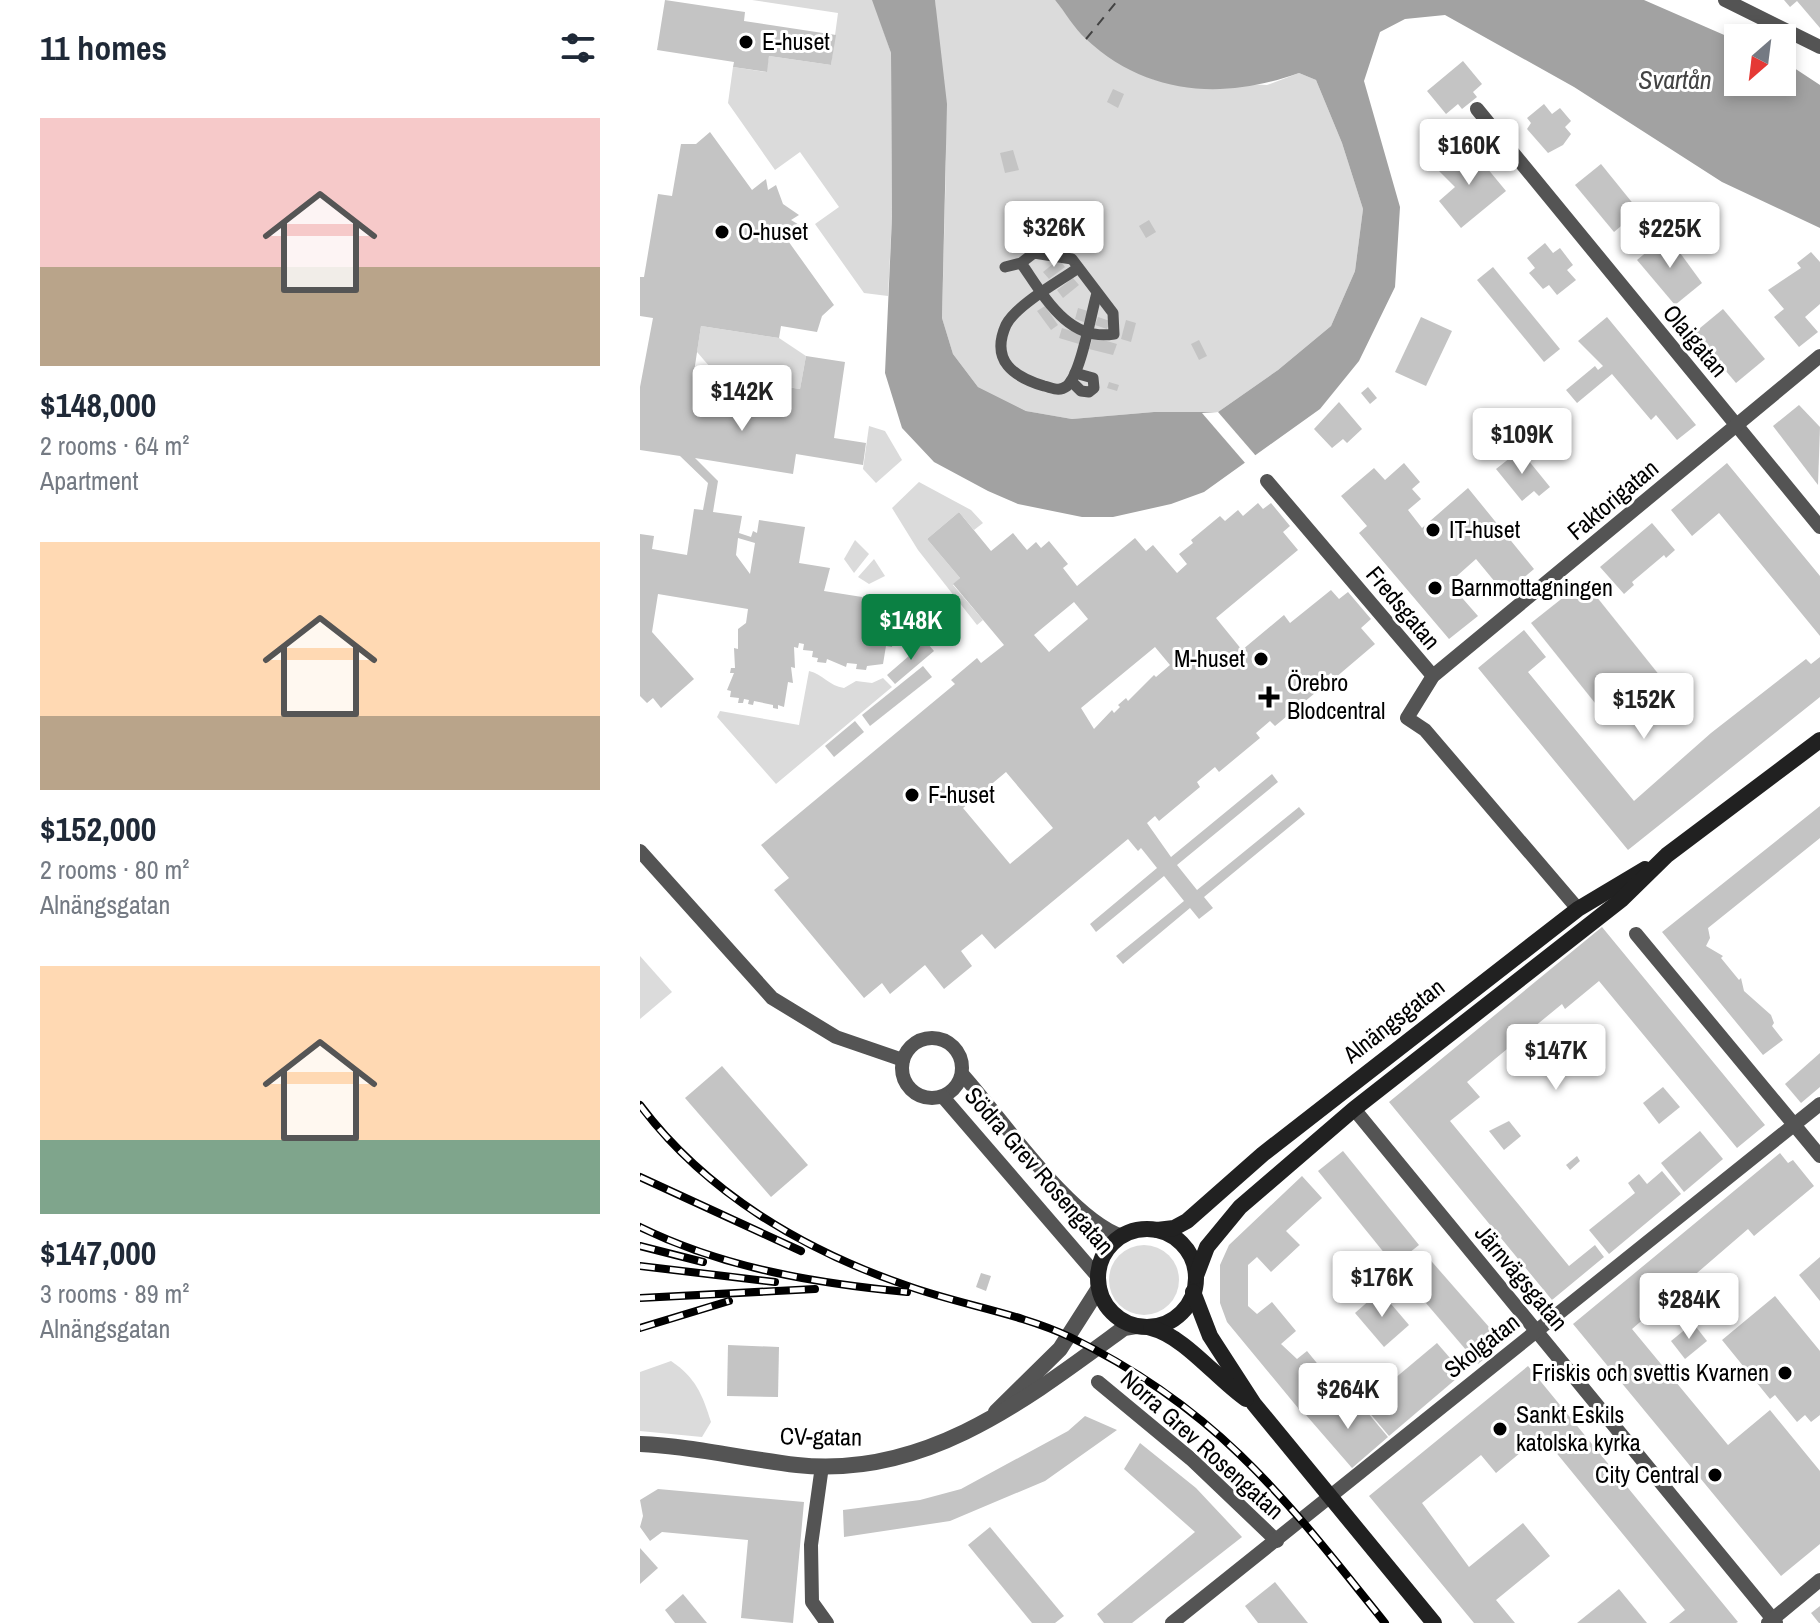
<!DOCTYPE html>
<meta charset="utf-8">
<style>
body{margin:0;font-family:"Archivo Narrow",sans-serif;background:#f2f2f3;color:#1f2937;height:100vh;display:flex;flex-direction:column;font-size:30px;white-space:nowrap}
*{box-sizing:border-box;margin:0}
p{font-size:26px;color:#747a83}
.icon{flex:none;width:44px;height:44px;fill:none;stroke:currentColor;stroke-width:2;stroke-linecap:round;stroke-linejoin:round}
.map{position:relative;flex:1;overflow:hidden}
.side{display:flex;flex-direction:column;background:#fff;width:640px}
.side>*{flex:none}
.needle{width:52px;rotate:208deg}
.controls{position:absolute;left:1084px;top:24px;display:grid;gap:16px}
.controls a{display:grid;place-items:center;width:72px;height:72px;border-radius:0px;background:#fff;box-shadow:0 4px 12px #0003;font-size:40px}
.price{position:absolute;translate:-50% -68px;padding:0 18px;border-radius:8px;background:#fff;color:#222;font-size:26px;line-height:52px;filter:drop-shadow(0 2px 4px #0008)}
.price::after{content:'';position:absolute;left:50%;top:48px;width:24px;height:18px;margin-left:-12px;background:inherit;clip-path:polygon(0 0,100% 0,50% 100%)}
.price.current{background:#0b8043;color:#fff}
ul{padding:0;list-style:none}
li{display:grid;align-content:center;gap:16px;height:424px;padding:0 40px}
li span{display:grid;place-items:center;height:248px;border-radius:0px;color:#555}
li>.icon{margin-inline-start:auto}
span .icon{width:144px;height:144px;fill:#fffc;stroke-width:1}
li b{font-size:34px}
h2{display:flex;justify-content:space-between;align-items:center;height:96px;padding:0 40px;font-size:34px}
main{display:flex;flex:1;min-height:0}
.map>svg:first-child{display:block}
.green{fill:#dbdbdb}
.water{fill:#a2a2a2}
.pier{fill:#fff}
.lines{fill:none;stroke-linecap:round;stroke-linejoin:round}
.ferry{stroke:#434343;stroke-width:2;stroke-dasharray:10 8;stroke-linecap:butt}
.building{fill:#c4c4c4;fill-rule:evenodd}
.pedestrian{stroke:#545454;stroke-width:11}
.minor{stroke:#545454;stroke-width:14}
.tertiary{stroke:#545454;stroke-width:16}
.secondary{stroke:#212121;stroke-width:16}
.rail-casing{stroke:#000;stroke-width:8}
.rail{stroke:#fff;stroke-width:5;stroke-dasharray:15;stroke-linecap:butt}
.poi-dot{fill:#000;stroke:#fff;stroke-width:3}
.labels{text-anchor:middle;stroke-width:6;stroke-linejoin:round;paint-order:stroke}
.poi-label{font-size:24px;fill:#000;stroke:#fff;text-anchor:start}
.street-label{font-size:24px;fill:#000;stroke:#fff}
.water-label{font-size:26px;font-style:italic;fill:#434343;stroke:#fff}
</style>
<main>
<section class="side">
<h2>11 homes<svg class="icon" aria-label="filters" viewBox="0 0 24 24"><path d="M4 7h16M4 17h16"/><circle cx="9" cy="7" r="2"/><circle cx="15" cy="17" r="2"/></svg></h2>
<ul>
<li><span style="background:linear-gradient(#f6c9c9 60%,#b9a48a 0)"><svg class="icon" aria-label="home" viewBox="0 0 24 24"><path d="M3 11l9-7 9 7M6 9v11h12V9"/></svg></span><div><b>$148,000</b><p>2 rooms · 64 m²</p><p>Apartment</p></div></li>
<li><span style="background:linear-gradient(#ffd9b3 70%,#b9a48a 0)"><svg class="icon" aria-label="home" viewBox="0 0 24 24"><path d="M3 11l9-7 9 7M6 9v11h12V9"/></svg></span><div><b>$152,000</b><p>2 rooms · 80 m²</p><p>Alnängsgatan</p></div></li>
<li><span style="background:linear-gradient(#ffd9b3 70%,#7fa58c 0)"><svg class="icon" aria-label="home" viewBox="0 0 24 24"><path d="M3 11l9-7 9 7M6 9v11h12V9"/></svg></span><div><b>$147,000</b><p>3 rooms · 89 m²</p><p>Alnängsgatan</p></div></li>
</ul>
</section>
<div class="map">
<svg width="1180" height="1623" viewBox="0 0 1180 1623">
<rect width="100%" height="100%" fill="#fff"/>
<g class="green">
<polygon points="112,0 233,0 251,53 252,217 248,296 224,293 175,224 199,207 160,152 135,170 88,103 93,67 126,72 129,56 191,65 198,13"/>
<polygon points="295,0 415,0 446,39 481,63 515,80 627,85 659,73 676,80 702,143 723,209 715,271 691,326 638,370 578,412 514,412 432,419 386,411 338,387 313,354 302,318 306,162"/>
<polygon points="61,326 139,338 166,356 160,389 77,375 57,352"/>
<polygon points="229,426 245,431 262,460 236,483 223,469"/>
<polygon points="279,482 331,510 343,523 334,530 319,512 287,539 320,578 313,585 343,620 337,625 278,550 252,508"/>
<polygon points="215,540 229,554 214,573 204,559"/>
<polygon points="234,559 245,576 229,584 218,577"/>
<path d="M 169,671 C 183,674 189,686 204,688 L 216,681 L 232,683 L 243,678 L 252,687 L 136,784 L 77,717 L 80,711 L 159,725 Z"/>
<polygon points="0,956 32,992 0,1019"/>
<circle cx="504" cy="1280" r="35"/>
<path d="M 31,1361 C 56,1378 62,1394 71,1422 L 62,1437 L 0,1431 L 0,1372 Z"/>
</g>
<path class="water" d="M 232,0 L 295,0 L 307,104 L 302,318 L 313,354 L 338,387 L 386,411 L 432,419 L 514,412 L 578,412 L 638,370 L 691,326 L 715,271 L 723,209 L 702,143 L 676,80 L 659,73 C 584,100 507,96 446,39 C 434,28 425,12 415,0 L 1004,0 L 1098,41 L 1098,82 L 1142,82 L 1142,60 L 1180,85 L 1180,228 L 1082,182 L 934,87 L 805,15 L 765,19 L 740,32 L 724,81 L 760,207 L 755,287 L 719,361 L 680,409 L 564,492 L 531,504 L 473,517 L 442,517 L 378,504 L 348,491 L 294,462 L 262,428 L 245,373 L 252,217 L 251,53 Z"/>
<polygon class="pier" points="578,412 616,456 606,464 562,413"/>
<g class="lines">
<polyline class="ferry" points="446,39 478,0"/>
</g>
<g class="building">
<polygon points="25,0 105,12 104,21 196,35 191,65 129,56 127,72 93,67 94,62 17,50"/>
<polygon points="1144,0 1180,0 1180,28 1157,1 1150,7"/>
<polygon points="823,61 842,84 833,92 837,97 822,109 818,104 806,114 787,91"/>
<polygon points="473,89 484,94 478,108 467,102"/>
<polygon points="904,104 912,114 920,108 931,121 925,127 931,134 923,145 908,153 887,129 891,123 887,118"/>
<path d="M 70,132 L 112,190 L 126,179 L 128,190 L 136,185 L 143,204 L 159,215 L 151,220 L 161,226 L 146,238 L 194,305 L 182,316 L 177,332 L 141,326 L 139,338 L 61,326 L 54,372 L 160,389 L 166,356 L 205,362 L 194,438 L 226,443 L 223,465 L 156,454 L 153,474 L 55,458 L 78,481 L 73,512 L 102,516 L 99,533 L 111,537 L 113,531 L 117,533 L 119,520 L 165,527 L 159,563 L 190,568 L 184,591 L 273,605 L 267,643 L 253,641 L 252,647 L 246,646 L 243,664 L 227,666 L 226,670 L 216,669 L 217,664 L 207,663 L 206,667 L 187,659 L 186,663 L 177,662 L 178,658 L 172,657 L 173,651 L 163,650 L 164,644 L 159,643 L 158,648 L 154,647 L 155,668 L 151,667 L 153,683 L 148,682 L 144,707 L 138,705 L 138,709 L 133,708 L 133,705 L 114,701 L 113,705 L 108,704 L 109,700 L 104,699 L 103,703 L 98,703 L 99,698 L 90,697 L 91,691 L 87,690 L 94,673 L 90,673 L 91,668 L 95,668 L 94,648 L 98,649 L 98,629 L 106,623 L 108,609 L 18,594 L 12,632 L 54,679 L 21,708 L 13,698 L 7,703 L 0,696 L 0,534 L 14,536 L 12,549 L 47,555 L 54,509 L 63,510 L 68,483 L 40,456 L 0,450 L 0,387 L 13,318 L 0,316 L 0,277 L 4,277 L 18,194 L 32,196 L 41,144 L 56,144 ZM 98,538 L 115,543 L 110,574 L 96,555 Z"/>
<polygon points="828,145 866,191 821,228 799,201 815,187 798,170"/>
<polygon points="373,150 379,170 365,173 360,153"/>
<polygon points="961,164 999,211 974,232 935,185"/>
<polygon points="509,220 516,232 506,238 499,226"/>
<polygon points="385,233 390,240 382,246 377,239"/>
<polygon points="1027,235 1062,283 1035,305 997,260"/>
<polygon points="905,243 913,253 920,248 933,265 927,270 936,280 917,295 909,285 903,289 889,273 895,268 887,258"/>
<polygon points="1171,252 1180,262 1180,304 1165,317 1178,332 1159,347 1134,317 1144,309 1128,290 1161,268 1157,263"/>
<polygon points="419,259 425,267 409,279 403,272"/>
<polygon points="853,267 920,349 904,362 837,280"/>
<polygon points="433,278 439,285 423,298 417,290"/>
<polygon points="405,306 418,325 411,330 397,311"/>
<polygon points="438,308 448,311 444,322 435,319"/>
<polygon points="1083,309 1125,359 1096,383 1054,333"/>
<polygon points="458,317 470,321 467,329 455,325"/>
<polygon points="781,317 812,331 786,386 755,372"/>
<polygon points="967,317 1056,425 1037,440 1016,415 1011,420 972,374 937,403 926,390 955,366 958,370 963,366 938,341"/>
<polygon points="486,320 496,323 491,342 481,339"/>
<polygon points="422,328 441,334 439,344 419,338"/>
<polygon points="453,337 477,344 473,355 449,349"/>
<polygon points="559,340 567,356 559,360 551,344"/>
<polygon points="469,382 479,385 477,391 467,388"/>
<polygon points="728,387 737,398 730,404 721,393"/>
<polygon points="699,402 722,429 707,443 703,439 692,448 674,429"/>
<polygon points="1159,405 1180,427 1178,485 1133,426"/>
<polygon points="880,450 910,487 899,496 894,491 882,501 856,469"/>
<polygon points="764,463 780,482 772,489 781,499 768,510 782,528 828,488 894,569 865,594 836,559 809,583 838,616 809,639 719,533 727,526 701,496 734,468 745,480"/>
<polygon points="1087,463 1180,576 1180,636 1079,513 1052,536 1031,510"/>
<path d="M 618,503 L 623,509 L 631,503 L 650,526 L 643,532 L 658,550 L 576,618 L 602,650 L 644,615 L 650,623 L 691,590 L 699,599 L 708,592 L 731,619 L 721,628 L 735,644 L 695,678 L 691,673 L 671,689 L 675,693 L 635,726 L 630,721 L 616,733 L 620,738 L 579,772 L 575,767 L 557,782 L 560,787 L 519,821 L 515,816 L 507,823 L 531,857 L 632,774 L 638,782 L 537,865 L 557,890 L 659,807 L 665,814 L 564,897 L 573,908 L 559,919 L 550,908 L 483,964 L 476,956 L 544,901 L 524,876 L 456,932 L 450,924 L 517,868 L 501,848 L 498,851 L 488,839 L 355,949 L 342,934 L 321,951 L 332,966 L 304,989 L 285,965 L 250,994 L 242,983 L 224,998 L 134,890 L 149,878 L 121,845 L 315,684 L 311,680 L 337,658 L 341,663 L 364,645 L 313,584 L 320,578 L 287,539 L 319,512 L 351,551 L 373,533 L 387,550 L 396,542 L 401,548 L 409,541 L 428,564 L 423,568 L 437,586 L 495,538 L 506,551 L 513,545 L 537,573 L 547,564 L 539,554 L 553,543 L 551,540 L 580,516 L 585,521 L 598,510 L 603,516 ZM 434,602 L 448,619 L 409,652 L 394,635 ZM 515,647 L 530,665 L 516,677 L 514,675 L 488,701 L 486,698 L 478,705 L 480,707 L 474,713 L 472,710 L 454,729 L 441,708 ZM 366,772 L 413,828 L 370,864 L 323,808 Z"/>
<polygon points="1012,523 1035,550 1026,558 1024,555 992,582 994,585 984,594 960,567"/>
<polygon points="944,581 1020,676 967,718 891,623"/>
<polygon points="884,630 906,657 888,672 994,801 1071,733 1166,659 1171,664 1180,657 1180,697 988,850 838,668"/>
<polygon points="278,643 288,644 294,651 255,684 247,675 277,649"/>
<polygon points="283,666 292,677 230,726 222,715"/>
<polygon points="215,721 224,732 194,757 185,746"/>
<polygon points="1180,806 1180,838 1068,928 1070,938 1066,946 1083,956 1081,958 1099,980 1101,978 1104,991 1131,1015 1134,1023 1132,1026 1143,1040 1123,1055 1022,932"/>
<polygon points="962,927 1125,1125 1097,1148 959,981 925,1009 922,1004 827,1082 840,1097 810,1121 929,1266 955,1245 964,1257 912,1300 749,1102"/>
<polygon points="1180,1053 1180,1087 1161,1103 1145,1084"/>
<polygon points="82,1066 168,1165 131,1197 45,1098"/>
<polygon points="1023,1087 1040,1107 1019,1124 1003,1103"/>
<polygon points="869,1121 881,1136 864,1150 849,1131"/>
<polygon points="1060,1131 1083,1159 1044,1192 1021,1163"/>
<polygon points="703,1151 779,1245 754,1265 678,1171"/>
<polygon points="1140,1153 1148,1163 1153,1160 1174,1186 1114,1236 1108,1229 992,1329 1088,1445 1130,1410 1180,1471 1180,1544 1141,1576 933,1324"/>
<polygon points="937,1156 940,1161 930,1170 926,1165"/>
<polygon points="1022,1171 1041,1194 969,1254 949,1230 995,1193 988,1183 999,1174 1007,1184"/>
<polygon points="662,1176 682,1198 646,1231 660,1245 631,1272 617,1257 608,1265 608,1306 617,1314 632,1302 656,1331 641,1344 657,1359 667,1351 690,1379 680,1387 686,1394 663,1414 587,1322 580,1303 580,1265 589,1245"/>
<polygon points="786,1255 863,1343 838,1364 762,1275"/>
<polygon points="1180,1257 1180,1301 1159,1275"/>
<polygon points="341,1273 351,1276 346,1291 336,1287"/>
<polygon points="740,1291 769,1325 744,1347 715,1313"/>
<polygon points="1135,1296 1180,1351 1180,1415 1171,1422 1165,1415 1157,1422 1135,1395 1130,1399 1082,1340"/>
<polygon points="1053,1323 1067,1341 1045,1359 1031,1341"/>
<polygon points="797,1343 823,1373 749,1436 723,1405"/>
<polygon points="88,1345 139,1347 138,1397 87,1396"/>
<polygon points="888,1366 1098,1622 1096,1623 1029,1623 1045,1610 905,1439 904,1433 856,1473 841,1455 782,1503 829,1567 883,1523 910,1556 856,1600 875,1623 834,1623 729,1496"/>
<polygon points="687,1397 707,1420 722,1406 748,1437 712,1468 666,1415"/>
<polygon points="445,1416 477,1430 405,1481 310,1521 204,1537 203,1510 280,1500 321,1489 428,1431"/>
<polygon points="500,1443 556,1488 602,1537 492,1623 464,1623 457,1614 555,1532 484,1469"/>
<polygon points="18,1489 164,1502 153,1623 101,1618 108,1540 22,1532 10,1541 0,1527 3,1516 0,1500"/>
<polygon points="350,1527 424,1616 415,1623 392,1623 328,1545"/>
<polygon points="0,1548 18,1568 0,1584"/>
<polygon points="635,1582 668,1623 618,1623 605,1606"/>
<polygon points="979,1589 1007,1623 937,1623"/>
<polygon points="43,1594 67,1623 35,1623 25,1610"/>
<polygon points="1180,1606 1180,1623 1179,1623 1171,1613"/>
</g>
<g class="lines">
<g class="pedestrian">
<path d="M 365,267 L 381,263 L 394,253 L 432,259 L 473,313 L 474,334 C 427,342 403,294 381,263"/>
<path d="M 438,268 C 420,281 376,305 366,325 C 350,361 374,377 404,386 C 413,388 419,392 427,386 C 441,374 451,313 457,293"/>
<polyline points="431,381 441,391 449,392 454,388 453,378 435,373"/>
</g>
<g class="minor">
<polyline points="1085,0 1180,47"/>
<polyline points="837,109 1180,527"/>
<polyline points="627,481 793,676"/>
<polyline points="0,851 132,998 196,1037 263,1060"/>
<polyline points="938,909 785,730 767,718 793,676 1180,356"/>
<polyline points="996,934 1180,1156"/>
<circle cx="292" cy="1068" r="30"/>
<path d="M 322,1074 C 361,1117 430,1219 482,1236"/>
<polyline points="303,1097 458,1277"/>
<polyline points="714,1109 1136,1623"/>
<polyline points="458,1382 551,1459 637,1541"/>
<polyline points="182,1466 171,1545 172,1602 187,1623"/>
<polyline points="532,1623 1180,1104"/>
<polyline points="1128,1623 1180,1580"/>
</g>
<g class="tertiary">
<polyline points="356,1412 420,1349 459,1288"/>
<path d="M 0,1444 C 53,1446 104,1459 157,1465 C 285,1479 387,1399 484,1328 L 496,1326"/>
</g>
<g class="secondary">
<circle cx="507" cy="1278" r="49"/>
<polyline points="517,1230 534,1228 547,1221 623,1154 938,909 1005,869"/>
<polyline points="556,1276 567,1247 600,1207 714,1109 981,900 1027,855 1180,740"/>
<polyline points="553,1292 570,1336 614,1404 794,1623"/>
<path d="M 511,1328 C 544,1336 576,1378 606,1399"/>
</g>
<defs>
<g id="rail">
<path d="M 0,1105 C 66,1193 165,1251 268,1286 C 321,1305 379,1313 430,1337 C 577,1408 646,1499 745,1623"/>
<polyline points="0,1177 161,1251"/>
<path d="M 0,1227 C 84,1268 174,1283 267,1292"/>
<polyline points="0,1246 63,1262"/>
<polyline points="0,1266 135,1282"/>
<polyline points="0,1298 175,1289"/>
<polyline points="0,1328 89,1301"/>
</g>
</defs>
<use href="#rail" class="rail-casing"/>
<use href="#rail" class="rail"/>
</g>
<g class="poi-dot">
<circle cx="106" cy="42" r="8"/>
<circle cx="82" cy="232" r="8"/>
<circle cx="793" cy="530" r="8"/>
<circle cx="795" cy="588" r="8"/>
<circle cx="621" cy="659" r="8"/>
<path d="M625 685h8v8h8v8h-8v8h-8v-8h-8v-8h8z"/>
<circle cx="272" cy="795" r="8"/>
<circle cx="1145" cy="1373" r="8"/>
<circle cx="860" cy="1429" r="8"/>
<circle cx="1075" cy="1475" r="8"/>
</g>
<g class="labels">
<g class="poi-label">
<text x="122" y="50">E-huset</text>
<text x="98" y="240">O-huset</text>
<text x="809" y="538">IT-huset</text>
<text x="811" y="596">Barnmottagningen</text>
<text x="605" y="667" text-anchor="end">M-huset</text>
<text x="647" y="691">Örebro<tspan x="647" dy="28">Blodcentral</tspan></text>
<text x="288" y="803">F-huset</text>
<text x="1129" y="1381" text-anchor="end">Friskis och svettis Kvarnen</text>
<text x="876" y="1423">Sankt Eskils<tspan x="876" dy="28">katolska kyrka</tspan></text>
<text x="1059" y="1483" text-anchor="end">City Central</text>
</g>
<g class="street-label">
<text transform="translate(1055 341) rotate(50)" y="8">Olaigatan</text>
<text transform="translate(973 500) rotate(-40)" y="8">Faktorigatan</text>
<text transform="translate(763 608) rotate(50)" y="8">Fredsgatan</text>
<text transform="translate(754 1021) rotate(-38)" y="8">Alnängsgatan</text>
<text transform="translate(399 1171) rotate(49)" y="8">Södra Grev Rosengatan</text>
<text transform="translate(881 1278) rotate(50)" y="8">Järnvägsgatan</text>
<text transform="translate(842 1346) rotate(-38)" y="8">Skolgatan</text>
<text transform="translate(181 1437) rotate(1)" y="8">CV-gatan</text>
<text transform="translate(562 1445) rotate(42)" y="8">Norra Grev Rosengatan</text>
</g>
<g class="water-label">
<text x="1035" y="89">Svartån</text>
</g>
</g>
</svg>
<div class="controls">
<a><svg class="needle" viewBox="-14 -14 28 28"><path d="M0-13l5 13h-10z" fill="#e53935"/><path d="M0 13l5-13h-10z" fill="#747a83"/></svg></a>
</div>
<b class="price" style="left:829px;top:187px">$160K</b>
<b class="price" style="left:414px;top:269px">$326K</b>
<b class="price" style="left:1030px;top:270px">$225K</b>
<b class="price" style="left:102px;top:433px">$142K</b>
<b class="price" style="left:882px;top:476px">$109K</b>
<b class="price current" style="left:271px;top:662px">$148K</b>
<b class="price" style="left:1004px;top:741px">$152K</b>
<b class="price" style="left:916px;top:1092px">$147K</b>
<b class="price" style="left:742px;top:1319px">$176K</b>
<b class="price" style="left:1049px;top:1341px">$284K</b>
<b class="price" style="left:708px;top:1431px">$264K</b>
</div>
</main>
